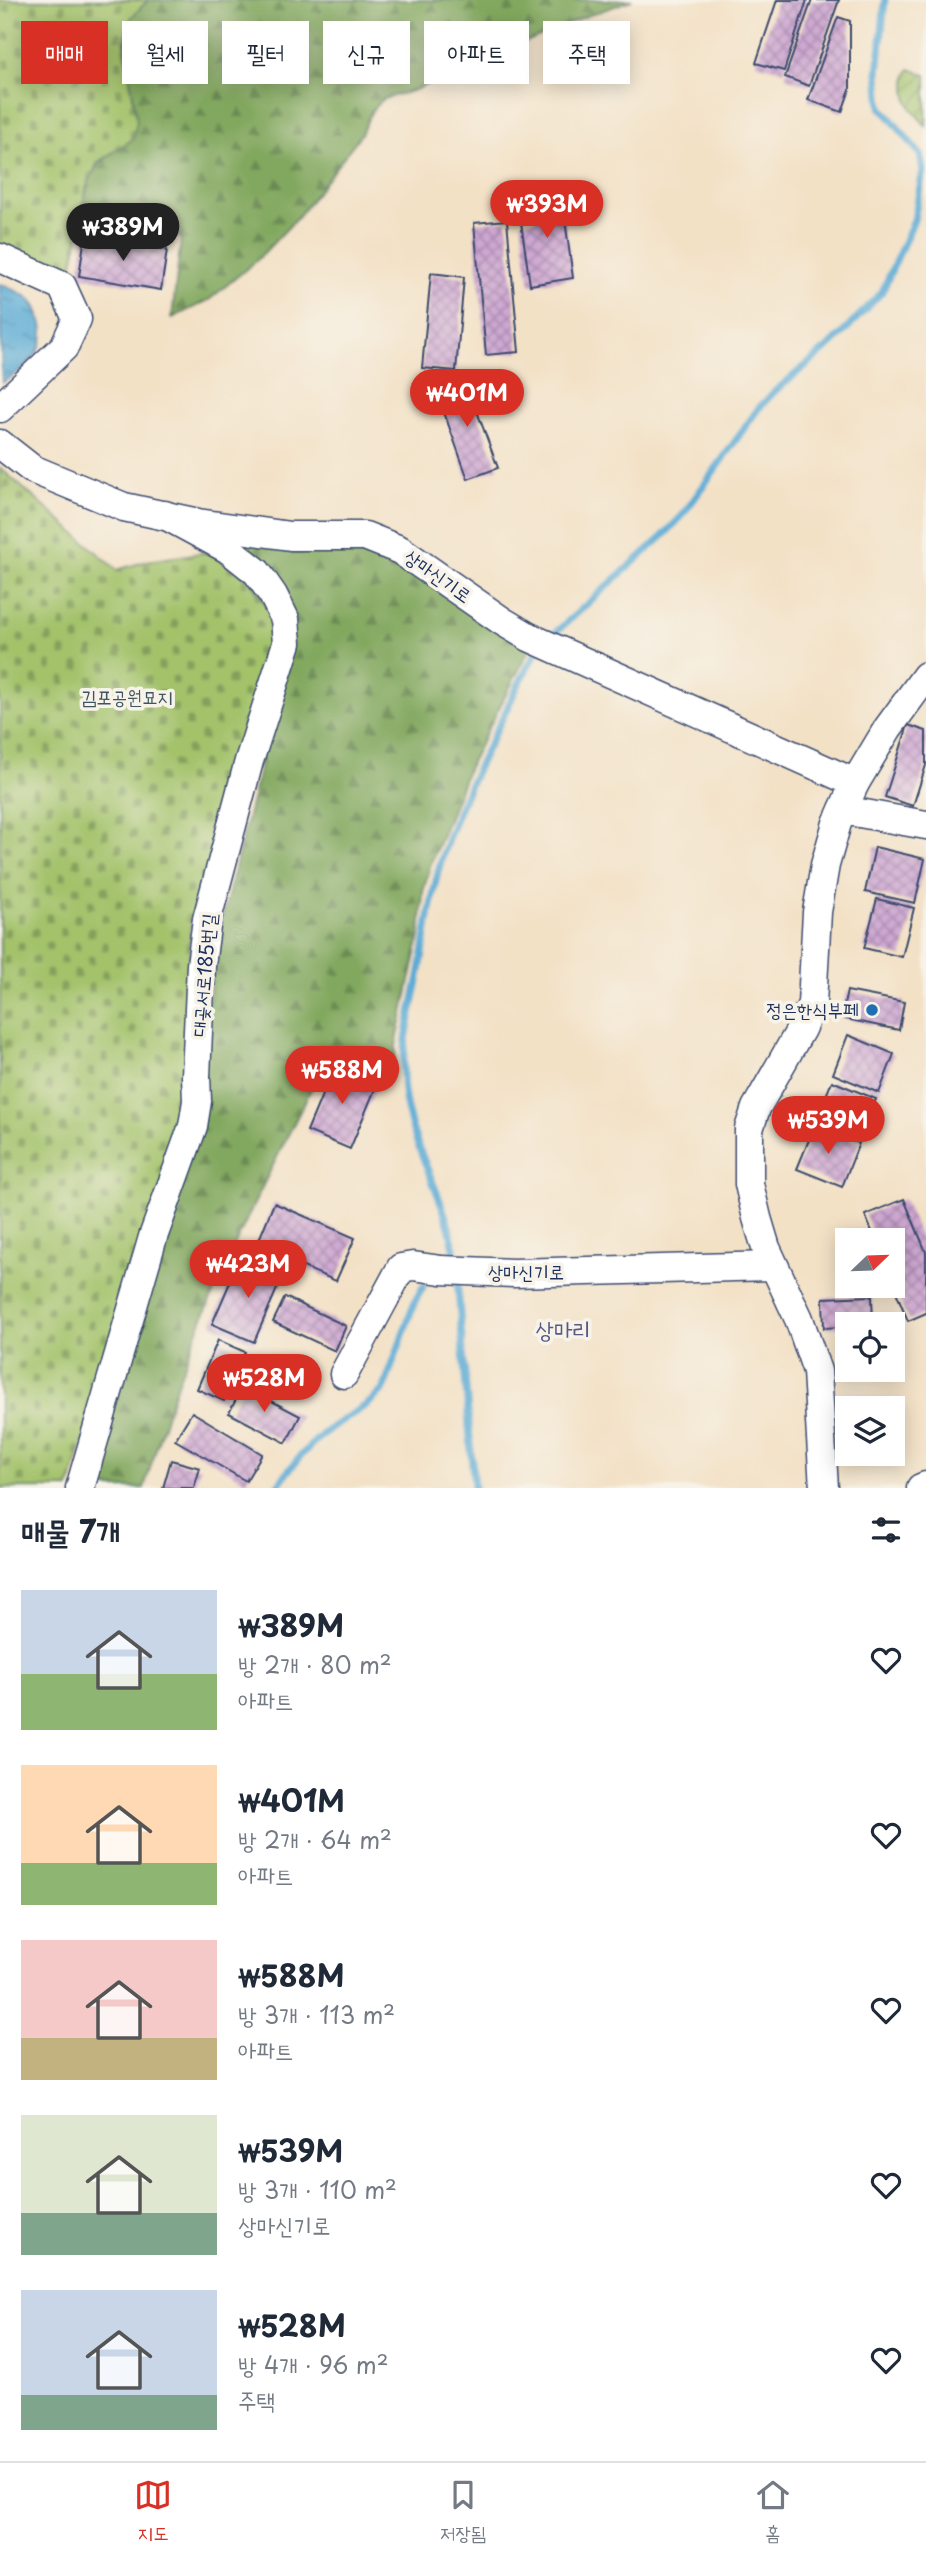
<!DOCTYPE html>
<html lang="ko">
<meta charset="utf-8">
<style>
body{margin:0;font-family:"Playpen Sans","Poor Story",sans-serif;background:#f2f2f3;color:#1f2937;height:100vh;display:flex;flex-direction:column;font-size:26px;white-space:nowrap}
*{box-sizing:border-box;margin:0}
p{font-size:23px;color:#747a83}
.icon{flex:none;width:38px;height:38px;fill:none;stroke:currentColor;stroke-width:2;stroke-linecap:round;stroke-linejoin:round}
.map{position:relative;height:1488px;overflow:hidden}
.side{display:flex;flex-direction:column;background:#fff;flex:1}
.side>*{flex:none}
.banner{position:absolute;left:21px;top:21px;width:886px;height:63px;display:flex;gap:14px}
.needle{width:46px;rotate:67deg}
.fabs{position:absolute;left:835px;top:1228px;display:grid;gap:14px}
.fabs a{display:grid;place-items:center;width:70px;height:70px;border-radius:0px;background:#fff;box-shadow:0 4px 18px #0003;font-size:35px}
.price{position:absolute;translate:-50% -60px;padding:0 16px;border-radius:24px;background:#d93025;color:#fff;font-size:23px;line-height:46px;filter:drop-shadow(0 2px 4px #0008)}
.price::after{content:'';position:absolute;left:50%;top:42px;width:21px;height:16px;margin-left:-10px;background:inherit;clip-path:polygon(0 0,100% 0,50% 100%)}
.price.on{background:#222;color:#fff}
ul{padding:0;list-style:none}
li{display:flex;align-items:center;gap:21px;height:175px;padding:0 21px}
li span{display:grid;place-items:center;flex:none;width:196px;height:140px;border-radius:0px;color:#555}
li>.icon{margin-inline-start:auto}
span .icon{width:84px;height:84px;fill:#fffc;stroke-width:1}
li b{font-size:30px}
h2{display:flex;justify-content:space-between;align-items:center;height:84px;padding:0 21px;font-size:30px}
.tag{padding:0 24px;border-radius:0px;background:#fff;box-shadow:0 4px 18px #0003;font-size:24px;line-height:63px}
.tag.on{background:#d93025;color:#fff}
.dock{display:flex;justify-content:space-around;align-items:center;height:98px;border-top:2px solid #e0e1e3;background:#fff;font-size:19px;color:#747a83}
.dock a{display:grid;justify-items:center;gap:4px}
.dock .on{color:#d93025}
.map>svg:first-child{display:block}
.forest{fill:url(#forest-firs);stroke:#4e6c5e;stroke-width:2}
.cemetery{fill:url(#cemetery-stones);stroke:#5f7864;stroke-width:2}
.garden{fill:url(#garden-furrows);stroke:#5f7864;stroke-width:2}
.water{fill:url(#water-ripples);stroke:#3a6d9a;stroke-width:2}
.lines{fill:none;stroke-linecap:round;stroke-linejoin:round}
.stream{stroke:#5aabd5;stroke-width:7}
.building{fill:url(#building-cross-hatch)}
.minor-casing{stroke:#3b4a6e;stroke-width:31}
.minor{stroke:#fff;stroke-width:28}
.poi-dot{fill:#1f6fb2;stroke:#f7f3e8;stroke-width:2.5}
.labels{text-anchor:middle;stroke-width:7;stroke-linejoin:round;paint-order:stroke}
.street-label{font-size:19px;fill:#1b2f5e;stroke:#f7f3e8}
.park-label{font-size:19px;fill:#3d5461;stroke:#f7f3e8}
.poi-label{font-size:19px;fill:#1b2f5e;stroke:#f7f3e8;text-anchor:end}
.quarter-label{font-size:23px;fill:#5a5986;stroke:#f7f3e8}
</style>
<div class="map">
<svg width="926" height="1488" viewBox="0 0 926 1488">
<defs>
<pattern id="forest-firs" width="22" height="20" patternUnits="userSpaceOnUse" patternTransform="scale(1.75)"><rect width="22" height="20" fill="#82a85f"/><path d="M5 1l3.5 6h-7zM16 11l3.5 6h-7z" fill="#6a8952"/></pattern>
<pattern id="cemetery-stones" width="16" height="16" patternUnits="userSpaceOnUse" patternTransform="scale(1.75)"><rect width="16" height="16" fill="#a3c26b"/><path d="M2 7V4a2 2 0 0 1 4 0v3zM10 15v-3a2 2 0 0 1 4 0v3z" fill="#849e5b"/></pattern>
<pattern id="garden-furrows" width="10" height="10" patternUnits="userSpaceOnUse" patternTransform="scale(1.75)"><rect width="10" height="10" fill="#a3c26b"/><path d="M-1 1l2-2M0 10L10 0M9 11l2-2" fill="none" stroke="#849e5b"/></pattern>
<pattern id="water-ripples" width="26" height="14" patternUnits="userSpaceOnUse" patternTransform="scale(1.75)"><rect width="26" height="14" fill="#5aabd5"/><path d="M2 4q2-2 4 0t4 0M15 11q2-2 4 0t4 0" fill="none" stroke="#4a8cb0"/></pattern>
<pattern id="building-cross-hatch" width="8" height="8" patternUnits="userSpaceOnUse" patternTransform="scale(1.75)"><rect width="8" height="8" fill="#cea7d1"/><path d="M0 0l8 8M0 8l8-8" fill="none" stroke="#a688ad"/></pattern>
</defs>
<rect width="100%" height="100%" fill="#f7f3e8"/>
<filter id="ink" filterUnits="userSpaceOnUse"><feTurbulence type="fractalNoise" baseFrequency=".0143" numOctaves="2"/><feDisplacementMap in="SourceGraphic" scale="14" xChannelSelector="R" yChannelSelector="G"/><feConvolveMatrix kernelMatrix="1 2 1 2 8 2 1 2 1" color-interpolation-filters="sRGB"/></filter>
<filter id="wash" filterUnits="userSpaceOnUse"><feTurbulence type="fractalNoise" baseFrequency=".00686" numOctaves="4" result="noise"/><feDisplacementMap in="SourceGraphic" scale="28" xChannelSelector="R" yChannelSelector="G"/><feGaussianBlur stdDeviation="1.57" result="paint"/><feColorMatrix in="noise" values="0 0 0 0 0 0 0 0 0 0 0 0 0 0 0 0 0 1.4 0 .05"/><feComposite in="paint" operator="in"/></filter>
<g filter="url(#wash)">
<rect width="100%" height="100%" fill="#f3e1c6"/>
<g class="forest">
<path d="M 148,0 L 632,0 L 584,17 L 415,90 L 383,99 L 372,110 L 361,134 L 298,217 L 257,260 L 209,300 L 172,318 L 181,237 L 82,220 C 88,170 91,166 133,139 C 143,95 115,59 130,20 C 133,13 143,6 148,0 Z"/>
<path d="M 239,542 L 368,544 L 530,648 L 468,768 L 431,863 L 423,892 L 420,935 L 396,1045 L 395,1072 L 330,1052 C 277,1156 223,1261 182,1371 C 167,1409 156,1449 144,1488 L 91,1488 L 208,1008 L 217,940 L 260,768 Z"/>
</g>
<g class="cemetery">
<polygon points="0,0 148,0 131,18 124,44 137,121 133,139 98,162 86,188 82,220 71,273 0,247"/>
<polygon points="0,468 117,570 147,561 208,552 249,579 283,632 238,767 190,929 189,1094 69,1488 0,1488"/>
</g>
<path class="garden" d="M 910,69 L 926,75 L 926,126 C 913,110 906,107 906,85 C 906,78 906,74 910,69 Z"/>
<path class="water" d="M 0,284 C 10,288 21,292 30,299 C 35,304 38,312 40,318 C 52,348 25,369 2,383 Z"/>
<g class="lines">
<g class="stream">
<polyline points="547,640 662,537 682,516 758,409 774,392 834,342 882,292 914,220 923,170 920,154 881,107 878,73 885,0"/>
<path d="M 456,1264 C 451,1203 411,1151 404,1091 C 400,1052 411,1014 419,976 C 427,934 431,891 444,851 C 459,805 480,762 502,719 C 513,696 524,670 539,649"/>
<polyline points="457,1276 474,1488"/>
<path d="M 276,1488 C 289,1469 305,1449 323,1434 C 343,1417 368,1409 384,1388 L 415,1301 L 423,1287"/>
</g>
</g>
<g id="blocks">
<g class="building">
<polygon points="777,0 807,0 784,71 756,63"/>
<polygon points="812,0 839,0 809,86 785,77"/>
<polygon points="838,17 850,21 850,89 842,112 808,100"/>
<polygon points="561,190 573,278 530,285 521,222 536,220 532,194"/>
<polygon points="507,220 519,352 486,355 474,223"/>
<polygon points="85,236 167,250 161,290 79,276"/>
<polygon points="431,273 464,277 456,371 422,368"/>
<polygon points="465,379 498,468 468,479 436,390"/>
<polygon points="908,725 926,731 926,765 913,806 885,797"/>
<polygon points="875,847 925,859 915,903 865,892"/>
<polygon points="877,899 914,908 902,957 864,948"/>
<polygon points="847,991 904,1002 899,1030 841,1018"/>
<polygon points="848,1035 894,1054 879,1093 833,1074"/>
<polygon points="335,1064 378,1082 350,1149 307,1131"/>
<polygon points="832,1081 876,1099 860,1139 816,1121"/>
<polygon points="815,1125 859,1143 842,1187 797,1169"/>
<polygon points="904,1199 926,1252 926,1313 908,1321 892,1282 892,1241 876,1241 865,1215"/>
<polygon points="274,1203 355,1238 336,1281 256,1247"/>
<polygon points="241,1257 283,1275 254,1342 212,1324"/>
<polygon points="872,1296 873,1325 824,1328 823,1298"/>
<polygon points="285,1297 346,1326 335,1351 273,1322"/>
<polygon points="218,1340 245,1352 224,1401 197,1389"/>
<polygon points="243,1386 300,1416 286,1443 229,1413"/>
<polygon points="192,1412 262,1454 246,1481 175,1440"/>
<polygon points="171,1460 200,1468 194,1488 163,1488"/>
</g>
</g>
</g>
<g filter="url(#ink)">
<use href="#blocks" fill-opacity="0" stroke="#3b4a6e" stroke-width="2"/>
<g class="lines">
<defs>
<g id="minor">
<polyline points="0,258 62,286 77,319 64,347 0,408"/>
<polyline points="0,444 32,469 124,507 198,523 290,536 365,536 400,550 502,621 529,637 855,783"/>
<polyline points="843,810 926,825"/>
<polyline points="344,1374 401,1268 413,1266 441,1270 514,1273 773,1266"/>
<polyline points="80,1488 153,1237 193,1126 197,1101 196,1076 201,965 207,919 249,761 287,643 285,619 273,595 257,572 228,549 165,515"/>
<polyline points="824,1488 817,1371 799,1319 766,1248 757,1218 749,1184 749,1129 756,1108 801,1029 812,1004 817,912 825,865 837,823 855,783 888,728 926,676"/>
<polyline points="921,1488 926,1486"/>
</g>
</defs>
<use href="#minor" class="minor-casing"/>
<use href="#minor" class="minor"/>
</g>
</g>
<circle class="poi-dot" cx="872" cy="1010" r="7"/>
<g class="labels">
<g class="street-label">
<text transform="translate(438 576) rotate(35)" y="7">상마신기로</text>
<text transform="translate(204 975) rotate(-85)" y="7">대곶서로185번길</text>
<text x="526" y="1279">상마신기로</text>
</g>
<g class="park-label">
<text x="127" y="704">김포공원묘지</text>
</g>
<g class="poi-label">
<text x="858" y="1017">정은한식부페</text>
</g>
<g class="quarter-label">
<text x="563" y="1338">상마리</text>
</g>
</g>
</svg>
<div class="fabs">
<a><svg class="needle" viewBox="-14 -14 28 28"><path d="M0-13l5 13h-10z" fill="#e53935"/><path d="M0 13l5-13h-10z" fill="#747a83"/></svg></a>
<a><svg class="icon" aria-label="locate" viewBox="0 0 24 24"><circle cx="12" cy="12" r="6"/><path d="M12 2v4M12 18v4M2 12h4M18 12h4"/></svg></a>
<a><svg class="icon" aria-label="layers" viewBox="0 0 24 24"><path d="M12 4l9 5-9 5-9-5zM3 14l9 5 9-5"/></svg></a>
</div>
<b class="price" style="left:547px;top:240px">₩393M</b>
<b class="price on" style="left:123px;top:263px">₩389M</b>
<b class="price" style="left:467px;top:429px">₩401M</b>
<b class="price" style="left:342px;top:1106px">₩588M</b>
<b class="price" style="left:828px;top:1156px">₩539M</b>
<b class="price" style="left:248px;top:1300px">₩423M</b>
<b class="price" style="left:264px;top:1414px">₩528M</b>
<div class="banner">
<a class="tag on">매매</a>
<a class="tag">월세</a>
<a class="tag">필터</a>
<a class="tag">신규</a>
<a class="tag">아파트</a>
<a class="tag">주택</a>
</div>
</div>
<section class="side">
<h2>매물 7개<svg class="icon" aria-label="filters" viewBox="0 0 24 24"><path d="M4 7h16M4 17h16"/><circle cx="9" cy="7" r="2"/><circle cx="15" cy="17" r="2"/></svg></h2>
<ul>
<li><span style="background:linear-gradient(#c9d6e8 60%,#8fb573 0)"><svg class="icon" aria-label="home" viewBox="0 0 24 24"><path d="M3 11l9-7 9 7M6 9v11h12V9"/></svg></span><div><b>₩389M</b><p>방 2개 · 80 m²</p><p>아파트</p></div><svg class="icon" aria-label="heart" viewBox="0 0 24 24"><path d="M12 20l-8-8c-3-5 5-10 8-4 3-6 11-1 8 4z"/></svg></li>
<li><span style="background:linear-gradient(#ffd9b3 70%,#8fb573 0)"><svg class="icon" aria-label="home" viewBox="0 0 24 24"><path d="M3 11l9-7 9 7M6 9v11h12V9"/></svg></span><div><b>₩401M</b><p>방 2개 · 64 m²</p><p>아파트</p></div><svg class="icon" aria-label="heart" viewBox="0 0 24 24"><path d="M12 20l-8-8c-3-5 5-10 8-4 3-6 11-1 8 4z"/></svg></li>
<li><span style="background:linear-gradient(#f6c9c9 70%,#c2b280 0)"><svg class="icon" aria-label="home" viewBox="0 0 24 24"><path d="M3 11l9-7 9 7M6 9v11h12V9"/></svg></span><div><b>₩588M</b><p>방 3개 · 113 m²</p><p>아파트</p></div><svg class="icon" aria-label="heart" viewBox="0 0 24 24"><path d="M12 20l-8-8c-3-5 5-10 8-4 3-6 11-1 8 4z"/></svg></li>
<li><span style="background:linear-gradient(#dfe7d0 70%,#7fa58c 0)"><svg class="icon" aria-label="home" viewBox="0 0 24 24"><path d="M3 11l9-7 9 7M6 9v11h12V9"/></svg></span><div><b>₩539M</b><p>방 3개 · 110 m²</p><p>상마신기로</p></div><svg class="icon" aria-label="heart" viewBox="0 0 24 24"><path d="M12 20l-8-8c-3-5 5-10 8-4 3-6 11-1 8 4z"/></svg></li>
<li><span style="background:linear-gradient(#c9d6e8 75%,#7fa58c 0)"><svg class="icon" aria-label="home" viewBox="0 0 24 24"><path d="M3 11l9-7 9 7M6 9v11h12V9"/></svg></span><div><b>₩528M</b><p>방 4개 · 96 m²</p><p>주택</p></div><svg class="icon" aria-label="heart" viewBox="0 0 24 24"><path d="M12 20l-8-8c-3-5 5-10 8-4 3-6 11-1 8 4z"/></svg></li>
</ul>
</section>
<nav class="dock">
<a class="on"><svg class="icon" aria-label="map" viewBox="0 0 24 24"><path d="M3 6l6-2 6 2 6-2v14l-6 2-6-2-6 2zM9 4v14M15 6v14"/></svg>지도</a>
<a><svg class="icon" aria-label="saved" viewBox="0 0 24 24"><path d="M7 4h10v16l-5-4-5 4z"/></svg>저장됨</a>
<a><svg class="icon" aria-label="home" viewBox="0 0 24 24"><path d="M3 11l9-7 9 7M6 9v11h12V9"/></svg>홈</a>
</nav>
